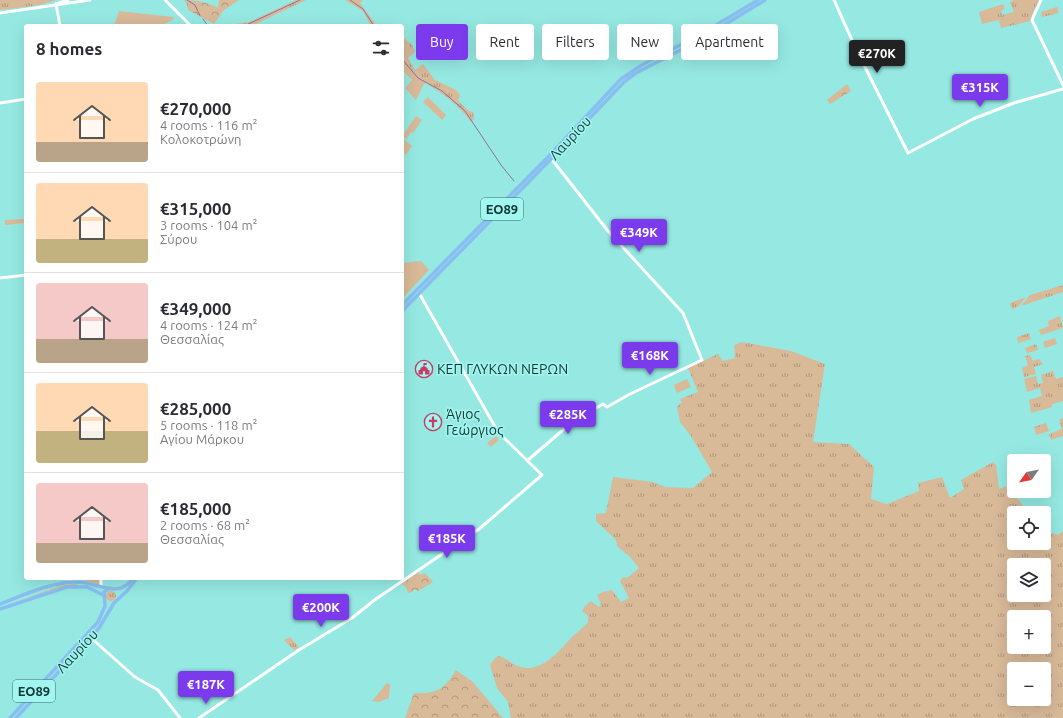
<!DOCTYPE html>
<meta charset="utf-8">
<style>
body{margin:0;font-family:Ubuntu,sans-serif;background:#f7f7f7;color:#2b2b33;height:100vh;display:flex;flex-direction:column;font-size:15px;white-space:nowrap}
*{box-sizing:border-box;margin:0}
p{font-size:13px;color:#7c7c81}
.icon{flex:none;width:22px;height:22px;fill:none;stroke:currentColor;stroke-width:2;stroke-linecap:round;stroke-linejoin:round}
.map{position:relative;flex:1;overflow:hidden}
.panel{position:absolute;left:24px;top:24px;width:380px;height:556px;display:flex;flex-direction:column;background:#fff;border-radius:4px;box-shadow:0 4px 16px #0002}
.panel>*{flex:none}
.guide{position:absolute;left:416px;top:24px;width:380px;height:36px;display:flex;gap:8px}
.needle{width:26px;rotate:237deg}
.fabs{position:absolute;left:1007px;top:454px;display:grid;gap:8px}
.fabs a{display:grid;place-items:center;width:44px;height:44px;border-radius:4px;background:#fff;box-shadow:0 4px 16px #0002;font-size:20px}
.price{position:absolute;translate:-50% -34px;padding:0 9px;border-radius:4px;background:#7c3aed;color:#fff;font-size:13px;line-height:26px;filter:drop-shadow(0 1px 2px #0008)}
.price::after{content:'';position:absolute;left:50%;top:24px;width:12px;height:9px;margin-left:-6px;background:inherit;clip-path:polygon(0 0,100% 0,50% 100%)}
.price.active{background:#222;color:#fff}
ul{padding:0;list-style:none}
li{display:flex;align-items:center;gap:12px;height:100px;padding:0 12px}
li+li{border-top:1px solid #e1e1e2}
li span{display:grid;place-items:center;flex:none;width:112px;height:80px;border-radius:4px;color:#555}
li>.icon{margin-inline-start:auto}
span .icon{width:48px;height:48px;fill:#fffc;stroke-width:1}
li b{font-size:17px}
h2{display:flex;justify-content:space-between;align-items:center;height:48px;padding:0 12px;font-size:17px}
.tag{padding:0 14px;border-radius:4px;background:#fff;box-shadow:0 4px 16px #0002;font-size:14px;line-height:36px}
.tag.active{background:#7c3aed;color:#fff}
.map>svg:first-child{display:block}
.grass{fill:url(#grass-tufts);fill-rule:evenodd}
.forest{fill:url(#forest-crowns)}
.green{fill:#d8b998}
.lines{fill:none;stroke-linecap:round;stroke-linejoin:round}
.stream{stroke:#8d71a3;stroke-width:1}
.minor{stroke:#fff;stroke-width:3}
.major{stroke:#89bff0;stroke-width:3.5}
.labels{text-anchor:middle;stroke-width:3;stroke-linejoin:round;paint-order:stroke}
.shield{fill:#a2f6f0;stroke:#3e706d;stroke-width:1}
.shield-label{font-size:13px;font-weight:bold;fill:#133735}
.street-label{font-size:14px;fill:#133735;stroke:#a2f6f0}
.poi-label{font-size:14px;fill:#133735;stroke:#a2f6f0;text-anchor:start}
</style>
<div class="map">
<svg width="1063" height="718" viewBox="0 0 1063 718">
<defs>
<pattern id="grass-tufts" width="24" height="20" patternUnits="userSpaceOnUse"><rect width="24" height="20" fill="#d8b998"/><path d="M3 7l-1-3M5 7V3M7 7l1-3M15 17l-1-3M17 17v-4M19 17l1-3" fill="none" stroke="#ae977d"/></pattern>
<pattern id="forest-crowns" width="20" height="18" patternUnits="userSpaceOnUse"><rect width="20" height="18" fill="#d8b998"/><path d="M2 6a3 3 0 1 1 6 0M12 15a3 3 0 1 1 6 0" fill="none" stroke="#ae977d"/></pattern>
</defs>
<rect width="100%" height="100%" fill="#95e9e2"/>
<g class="grass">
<polygon points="0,0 56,0 40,5 0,10"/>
<polygon points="296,0 306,0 252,26 221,26 249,22"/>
<polygon points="345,0 363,0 360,3 377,26 371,26 363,11"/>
<polygon points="1014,0 1039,0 1033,12 1030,21 1001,28 999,20 982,24 979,12 1003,4 1005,9 1001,11 1002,15 1014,12 1010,2"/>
<polygon points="1057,7 1059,13 1042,17 1041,12"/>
<path d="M 402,36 L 412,45 L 415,52 L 408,58 L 415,70 L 423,64 L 435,80 L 456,90 L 460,95 L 458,101 L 469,111 L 473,112 L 474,119 L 471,122 C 459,105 443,94 426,83 L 424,84 L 415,77 L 412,80 L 402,70 Z"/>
<polygon points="1063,285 1063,292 1021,306 1030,295"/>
<polygon points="1026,297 1018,307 1012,309 1010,303"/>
<polygon points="1060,316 1063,328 1041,335 1039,330 1049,326 1048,321"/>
<polygon points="1029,333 1031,339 1018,343 1017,337"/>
<polygon points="1055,338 1057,344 1045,348 1043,342"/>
<path d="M 742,342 L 791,351 L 825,364 L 813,442 L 849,444 L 874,467 L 871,499 L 887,504 L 919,491 L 918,483 L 942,477 L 950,498 L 964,489 L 961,480 L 993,462 L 996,465 L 999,489 L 1006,486 L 1030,513 L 1014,513 L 1014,543 L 1044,543 L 1044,532 L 1047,536 L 1053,533 L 1058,535 L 1063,531 L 1063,718 L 511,718 L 508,702 L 497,688 L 490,665 L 495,658 L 499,656 C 507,658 512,665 521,667 C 543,673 559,650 572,637 C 577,632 583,628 588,622 L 588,616 L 582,611 L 584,607 L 591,601 L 599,607 L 601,605 L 597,595 L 603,592 L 612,590 L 621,602 L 629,598 L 620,581 L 623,577 L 627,578 L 639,568 L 630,557 L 617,546 L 616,540 L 596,521 L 596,514 L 606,513 L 613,477 L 653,482 L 665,487 L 693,488 L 712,472 L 691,436 L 680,422 L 677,406 L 682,403 L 680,399 L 698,392 L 688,368 L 718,354 L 723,361 L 735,358 L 734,345 ZM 1014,565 L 1044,565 L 1044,595 L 1014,595 ZM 1014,617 L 1044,617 L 1044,647 L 1014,647 ZM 1014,669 L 1044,669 L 1044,699 L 1014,699 Z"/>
<polygon points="1036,344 1038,350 1027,353 1025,348"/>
<polygon points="1030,355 1033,361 1039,359 1043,364 1034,367 1036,374 1024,377 1022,368 1028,365 1025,356"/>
<polygon points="1053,371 1056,379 1063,377 1063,401 1052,404 1052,407 1031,413 1029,400 1042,396 1040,388 1027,392 1024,379 1036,376 1038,384 1043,383 1041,375"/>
<polygon points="1063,418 1063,436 1051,440 1049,434 1062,429 1059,420"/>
<polygon points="1046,423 1049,431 1036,435 1034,427"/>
<polygon points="84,578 99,578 99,584 83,580"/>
<polygon points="71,584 79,585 60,587 0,608 59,586"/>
<circle cx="111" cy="596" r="5"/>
<polygon points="290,637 299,647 294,650 284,640"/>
</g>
<g class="forest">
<path d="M 184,0 C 196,0 207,2 218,8 L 219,0 L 239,0 L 224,10 L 214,24 L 188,10 L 187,4 Z"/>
<polygon points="847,84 851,91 830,104 827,100"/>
<polygon points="418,572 420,575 425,573 433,582 418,591 414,589 412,592 408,593 406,587 401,584"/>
<path d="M 456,670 L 473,682 L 503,718 L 405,718 L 414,693 C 437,694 444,690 456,670 Z"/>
</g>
<g class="green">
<polygon points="119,11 173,17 174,19 161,26 114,26"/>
<polygon points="415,76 424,84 416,100 405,88"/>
<polygon points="428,97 446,115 442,120 423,102"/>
<polygon points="416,116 422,120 413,133 411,132 406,139 402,136"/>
<polygon points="402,138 412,146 406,155 402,152"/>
<polygon points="26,219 26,223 5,225 5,220"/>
<polygon points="421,261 429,270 402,299 402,263"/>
<polygon points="687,379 691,387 677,393 674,385"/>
<polygon points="496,436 499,440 491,447 487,443"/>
<polygon points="387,683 390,684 389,698 379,702 372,701"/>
</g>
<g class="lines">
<g class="stream">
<polyline points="187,0 195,5 200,16"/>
<polyline points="350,0 363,9 374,26"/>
<polyline points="203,19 208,26"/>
<polyline points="244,26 300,0"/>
<polyline points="402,59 418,78 442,91 465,111 501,165 514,181"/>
</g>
<g class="minor">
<polyline points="165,0 191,26"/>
<polyline points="834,0 856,49 908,153 973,119 1014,103 1063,89"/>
<polyline points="1041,0 1032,20 1063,85"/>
<polyline points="56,4 60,26"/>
<polyline points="56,4 68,0"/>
<polyline points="0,13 90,0"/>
<polyline points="0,103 26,99"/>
<polyline points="0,278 26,275"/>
<polyline points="528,460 571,423 603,404 607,407 630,394 702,360 683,313 608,231 550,157"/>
<polyline points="101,578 101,587"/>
<polyline points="68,582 78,578"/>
<polyline points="90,637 135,677 158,690 180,718"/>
<polyline points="199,718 299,650 352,618 376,599 479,529 542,475 498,432 419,293"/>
</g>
<g class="major">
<polyline points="402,305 549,156 621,79 642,65 701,34 758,0"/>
<polyline points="402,311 552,158 624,82 636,73 698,41 765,0"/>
<path d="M 0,604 C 21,596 54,581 77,582 C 97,582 119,600 133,578"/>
<polyline points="0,609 67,587 87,587 103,595"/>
<polyline points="10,718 98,622 105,606 104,592 110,588"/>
<polyline points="16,718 99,628 114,603 127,591 137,578"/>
</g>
</g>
<defs>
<symbol id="civic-ring" viewBox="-11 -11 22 22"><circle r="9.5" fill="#a2f6f0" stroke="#ca3b61" stroke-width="1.5"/><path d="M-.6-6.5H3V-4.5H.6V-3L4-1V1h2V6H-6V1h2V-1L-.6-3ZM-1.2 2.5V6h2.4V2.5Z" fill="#ca3b61"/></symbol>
<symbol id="church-ring" viewBox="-11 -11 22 22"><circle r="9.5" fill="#a2f6f0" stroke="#ca3b61" stroke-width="1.5"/><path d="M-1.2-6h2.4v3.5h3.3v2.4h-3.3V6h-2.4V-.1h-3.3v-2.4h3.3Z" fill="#ca3b61"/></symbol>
</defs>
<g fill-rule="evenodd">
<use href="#civic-ring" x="414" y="359" width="20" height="20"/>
<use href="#church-ring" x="423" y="412" width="20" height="20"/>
</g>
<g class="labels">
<g class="shield">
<rect x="481" y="198" width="42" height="22" rx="3"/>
<rect x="13" y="680" width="42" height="22" rx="3"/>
</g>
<g class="shield-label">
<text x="502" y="214">ΕΟ89</text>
<text x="34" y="696">ΕΟ89</text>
</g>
<g class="street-label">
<text transform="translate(570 138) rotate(-47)" y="5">Λαυρίου</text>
<text transform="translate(77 651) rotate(-47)" y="5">Λαυρίου</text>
</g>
<g class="poi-label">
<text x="437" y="374">ΚΕΠ ΓΛΥΚΩΝ ΝΕΡΩΝ</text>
<text x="446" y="419">Άγιος<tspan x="446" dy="16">Γεώργιος</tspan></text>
</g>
</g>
</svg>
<div class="fabs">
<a><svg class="needle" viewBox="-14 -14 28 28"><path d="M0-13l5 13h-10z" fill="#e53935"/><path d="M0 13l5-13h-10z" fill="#7c7c81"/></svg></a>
<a><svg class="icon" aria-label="locate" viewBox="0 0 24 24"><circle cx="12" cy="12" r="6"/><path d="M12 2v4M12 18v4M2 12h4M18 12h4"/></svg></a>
<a><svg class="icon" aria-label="layers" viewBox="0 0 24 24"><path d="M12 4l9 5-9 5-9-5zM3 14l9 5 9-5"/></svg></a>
<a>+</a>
<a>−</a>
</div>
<b class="price active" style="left:877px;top:74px">€270K</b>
<b class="price" style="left:980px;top:108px">€315K</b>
<b class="price" style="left:639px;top:253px">€349K</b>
<b class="price" style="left:650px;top:376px">€168K</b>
<b class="price" style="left:568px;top:435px">€285K</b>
<b class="price" style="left:447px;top:559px">€185K</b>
<b class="price" style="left:321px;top:628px">€200K</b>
<b class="price" style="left:206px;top:705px">€187K</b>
<div class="guide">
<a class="tag active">Buy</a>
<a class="tag">Rent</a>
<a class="tag">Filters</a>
<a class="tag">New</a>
<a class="tag">Apartment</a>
</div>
<section class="panel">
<h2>8 homes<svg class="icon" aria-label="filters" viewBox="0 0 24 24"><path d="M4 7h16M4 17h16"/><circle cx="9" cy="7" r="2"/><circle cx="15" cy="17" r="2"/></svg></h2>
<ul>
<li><span style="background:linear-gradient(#ffd9b3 75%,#b9a48a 0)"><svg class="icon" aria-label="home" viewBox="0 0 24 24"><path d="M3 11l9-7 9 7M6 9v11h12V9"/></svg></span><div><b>€270,000</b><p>4 rooms · 116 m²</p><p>Κολοκοτρώνη</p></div></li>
<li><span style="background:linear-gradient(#ffd9b3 70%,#c2b280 0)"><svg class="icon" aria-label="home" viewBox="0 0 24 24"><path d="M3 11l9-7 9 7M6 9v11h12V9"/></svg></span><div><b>€315,000</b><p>3 rooms · 104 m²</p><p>Σύρου</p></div></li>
<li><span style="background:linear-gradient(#f6c9c9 70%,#b9a48a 0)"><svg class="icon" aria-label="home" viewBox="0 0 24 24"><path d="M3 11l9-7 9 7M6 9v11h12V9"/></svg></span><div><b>€349,000</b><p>4 rooms · 124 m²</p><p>Θεσσαλίας</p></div></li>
<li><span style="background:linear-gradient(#ffd9b3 60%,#c2b280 0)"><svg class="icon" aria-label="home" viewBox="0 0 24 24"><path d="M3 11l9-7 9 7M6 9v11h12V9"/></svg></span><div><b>€285,000</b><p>5 rooms · 118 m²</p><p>Αγίου Μάρκου</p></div></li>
<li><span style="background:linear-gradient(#f6c9c9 75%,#b9a48a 0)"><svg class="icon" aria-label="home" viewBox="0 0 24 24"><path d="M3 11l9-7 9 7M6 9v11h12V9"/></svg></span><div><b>€185,000</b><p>2 rooms · 68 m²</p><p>Θεσσαλίας</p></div></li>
</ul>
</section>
</div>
